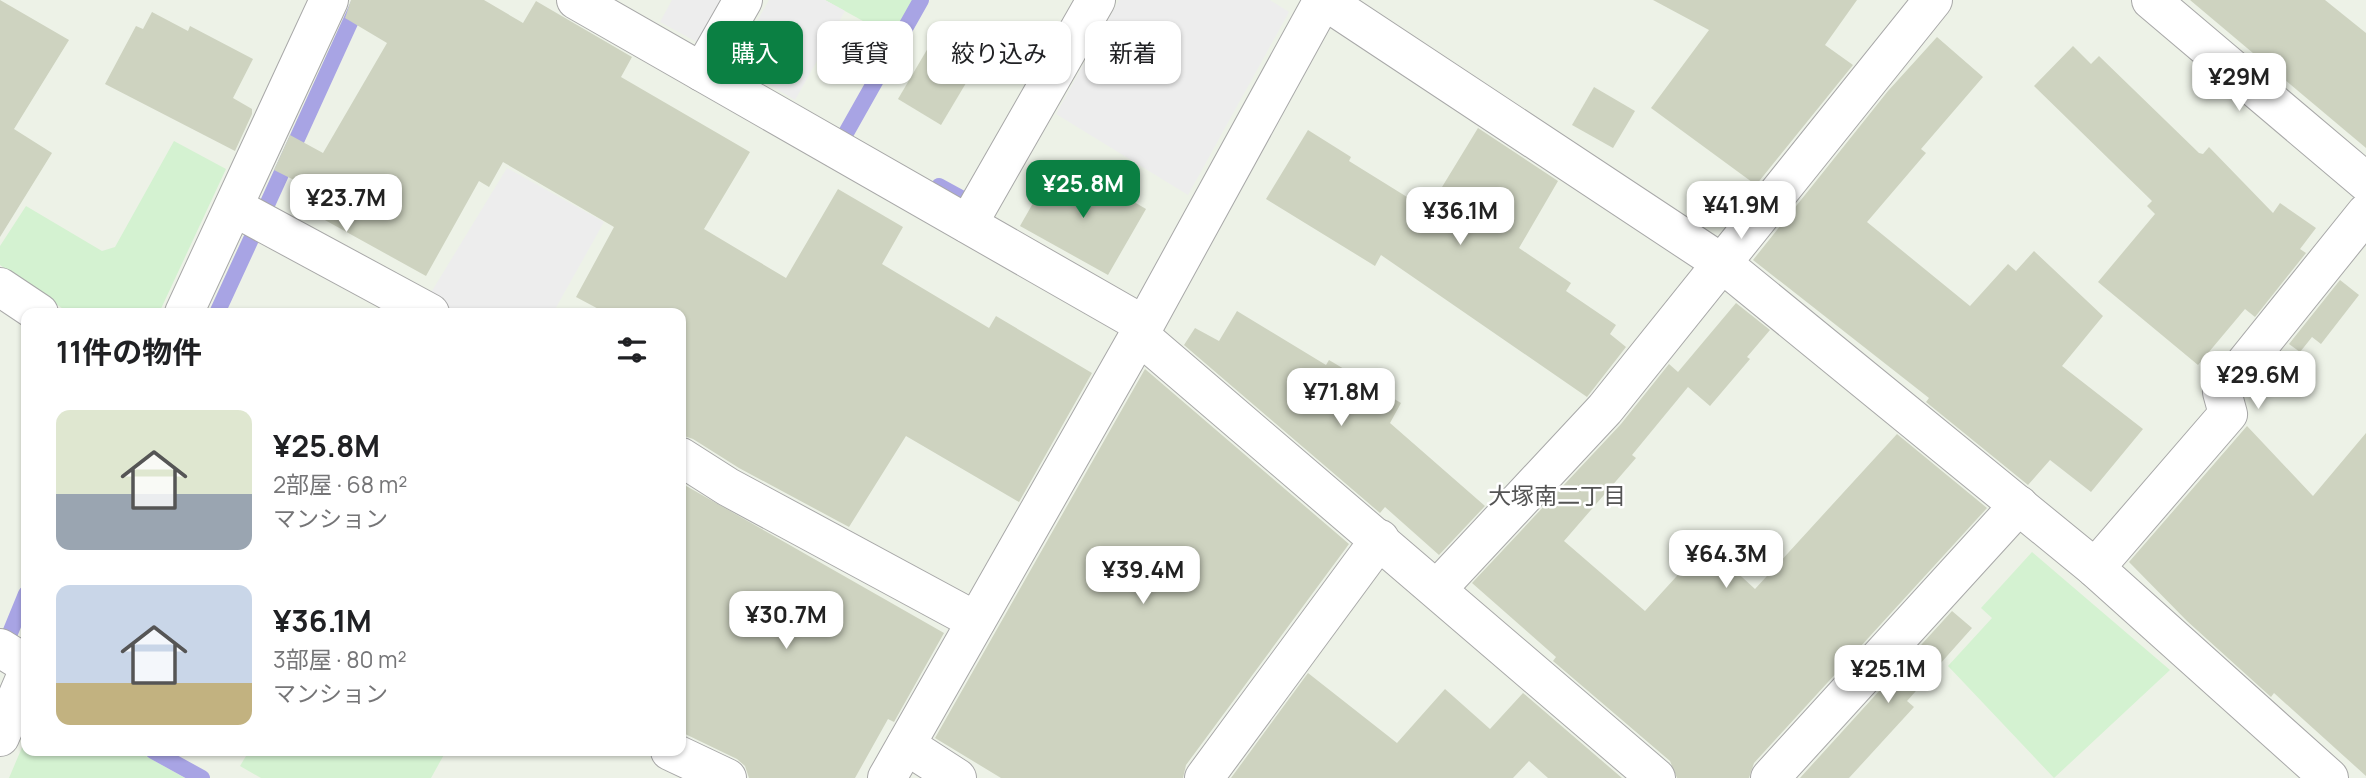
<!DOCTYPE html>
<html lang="ja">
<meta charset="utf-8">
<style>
body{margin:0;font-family:Manrope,"Noto Sans JP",sans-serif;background:#f6f6f6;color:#202124;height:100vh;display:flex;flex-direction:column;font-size:26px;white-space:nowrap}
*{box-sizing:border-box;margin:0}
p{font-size:23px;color:#757577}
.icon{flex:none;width:38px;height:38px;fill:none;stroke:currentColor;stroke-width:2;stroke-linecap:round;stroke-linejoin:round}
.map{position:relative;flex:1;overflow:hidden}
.panel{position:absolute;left:21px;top:308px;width:665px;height:448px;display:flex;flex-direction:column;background:#fff;border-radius:14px;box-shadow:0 2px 5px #0004}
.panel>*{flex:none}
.top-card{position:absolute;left:707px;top:21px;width:665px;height:63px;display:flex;gap:14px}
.price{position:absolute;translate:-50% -60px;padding:0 16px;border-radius:14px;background:#fff;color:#222;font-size:23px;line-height:46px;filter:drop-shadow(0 2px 4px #0008)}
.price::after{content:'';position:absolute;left:50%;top:42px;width:21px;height:16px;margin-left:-10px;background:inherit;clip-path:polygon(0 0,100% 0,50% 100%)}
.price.current{background:#0b8043;color:#fff}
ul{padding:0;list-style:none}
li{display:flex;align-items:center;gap:21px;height:175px;padding:0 35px}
li span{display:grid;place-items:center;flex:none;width:196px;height:140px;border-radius:14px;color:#555}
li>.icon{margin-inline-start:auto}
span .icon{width:84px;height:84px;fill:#fffc;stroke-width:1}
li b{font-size:30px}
h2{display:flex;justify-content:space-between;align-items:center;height:84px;padding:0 35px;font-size:30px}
.tag{padding:0 24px;border-radius:14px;background:#fff;box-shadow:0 2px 5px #0004;font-size:24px;line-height:63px}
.tag.current{background:#0b8043;color:#fff}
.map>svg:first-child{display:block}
.farmland{fill:#d4f2d1}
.parking{fill:#ededed}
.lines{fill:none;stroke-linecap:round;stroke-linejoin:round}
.stream{stroke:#a8a4e4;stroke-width:16}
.building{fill:#ced3c0}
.minor-casing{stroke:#a8a8a8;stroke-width:40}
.minor{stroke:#fff;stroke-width:38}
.labels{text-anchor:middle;stroke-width:5;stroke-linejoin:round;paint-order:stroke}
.neighbourhood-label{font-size:23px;fill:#545454;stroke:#fff}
</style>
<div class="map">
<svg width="2366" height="778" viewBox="0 0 2366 778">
<rect width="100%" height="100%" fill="#edf2e7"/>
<g class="farmland">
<polygon points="825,0 913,0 892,37"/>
<polygon points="174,141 226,169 159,313 69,313 0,265 0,246 26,206 102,251 115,247"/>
<polygon points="2032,552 2170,670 2054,778 1948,666 1992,618 1981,608"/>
<polygon points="26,738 26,751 137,751 185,778 9,778"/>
<polygon points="249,751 446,751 431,778 261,778 240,766"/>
</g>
<g class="parking">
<polygon points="672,0 729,0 704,46 660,22"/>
<polygon points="769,0 825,0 845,11 795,100 733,64"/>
<polygon points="1119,0 1270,0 1289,12 1188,195 1056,114"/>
<polygon points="507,168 604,222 553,313 453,313 427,299"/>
</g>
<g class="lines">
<g class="stream">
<polyline points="846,133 921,0"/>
<polyline points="939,186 961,198"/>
<polyline points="266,207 359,3"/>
<polyline points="217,313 252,237"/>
<polyline points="10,633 26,594"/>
<polyline points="153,751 202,778"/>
</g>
</g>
<g class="building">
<polygon points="0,0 69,40 14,129 52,153 0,237"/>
<polygon points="351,0 484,0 523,23 536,1 632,57 621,77 750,152 704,229 786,278 838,189 903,227 882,264 989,328 996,316 1092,373 1019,502 906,436 849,527 739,468 693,439 681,435 681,313 606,313 576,297 614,227 503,162 489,187 479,181 426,276 305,209 310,201 291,191 296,181 274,170 290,135 323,153 387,43 345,18"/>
<polygon points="1653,0 1857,0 1825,45 1853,65 1756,185 1651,108 1709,30"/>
<polygon points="2190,0 2325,0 2366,33 2366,148"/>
<polygon points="152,12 188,31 190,26 253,59 233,98 252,109 252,114 235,151 105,84 136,26 143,29"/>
<polygon points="1937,37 1983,77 1921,149 1926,153 1867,222 1970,306 2008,264 2016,271 2034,251 2103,316 2062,366 2143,429 2091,492 2050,460 2028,485 1926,402 1929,398 1753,260 1888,91"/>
<polygon points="2073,46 2091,64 2099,56 2199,153 2203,154 2209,147 2273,213 2280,203 2316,228 2300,249 2306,253 2255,317 2245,309 2198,365 2098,282 2155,214 2147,206 2152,201 2034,86"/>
<polygon points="928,48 972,73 941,125 898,99"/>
<polygon points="1594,87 1635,111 1613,148 1572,125"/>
<polygon points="1478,128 1558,181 1519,248 1571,283 1566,291 1616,325 1610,334 1626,347 1587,397 1381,255 1375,266 1266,199 1308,130 1351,157 1349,161 1428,210"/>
<polygon points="1053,168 1095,191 1100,182 1146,209 1108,275 1020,226"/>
<polygon points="2340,280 2359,295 2321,344 2312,337 2300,352 2289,344"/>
<polygon points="1736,303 1770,330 1747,357 1750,359 1710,406 1688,387 1632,455 1636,458 1564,541 1645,611 1706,544 1755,589 1897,434 1987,508 1754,763 1749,778 1677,778 1670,761 1553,661 1556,657 1472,583 1621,424 1669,364 1678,372"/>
<polygon points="1237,311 1326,365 1329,360 1401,403 1390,423 1485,506 1439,555 1385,507 1380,513 1184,345 1195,328 1219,341"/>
<polygon points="1145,369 1349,544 1186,765 1183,778 1001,778 935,738"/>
<polygon points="2247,426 2313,496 2366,433 2366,776 2274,693 2271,697 2187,621 2129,562"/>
<polygon points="681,483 944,633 894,722 888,719 855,778 749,778 745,766 737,759 681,732"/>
<polygon points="1952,611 1972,628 1907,701 1914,707 1849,778 1800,778"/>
<polygon points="1308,673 1397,743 1445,689 1490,729 1523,693 1622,778 1548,778 1529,761 1513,778 1231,778"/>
</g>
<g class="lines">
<defs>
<g id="minor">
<polyline points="576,0 1144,325"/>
<polyline points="1324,0 1723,264 2095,568 2329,778"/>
<polyline points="2151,0 2366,182"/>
<polyline points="702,72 743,0"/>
<polyline points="234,207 430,313"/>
<polyline points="968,224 1096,0"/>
<polyline points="0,287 39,313"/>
<polyline points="184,313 329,0"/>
<polyline points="1139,335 1656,778"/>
<polyline points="681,457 728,487 976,621"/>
<polyline points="2095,568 2228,414 2222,392 2366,213"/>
<polyline points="1438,588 1605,409 1933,0"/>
<polyline points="0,648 26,664"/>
<polyline points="0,737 26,676"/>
<polyline points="906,745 957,778"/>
<polyline points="670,751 727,778"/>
<polyline points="887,778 1139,335 1323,0"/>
<polyline points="1204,778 1380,539"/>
<polyline points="1770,778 2019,505"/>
</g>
</defs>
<use href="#minor" class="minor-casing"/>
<use href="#minor" class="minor"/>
</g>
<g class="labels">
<g class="neighbourhood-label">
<text x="1557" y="504">大塚南二丁目</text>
</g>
</g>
</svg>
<b class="price" style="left:2239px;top:113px">¥29M</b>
<b class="price current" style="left:1083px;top:220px">¥25.8M</b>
<b class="price" style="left:346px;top:234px">¥23.7M</b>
<b class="price" style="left:1741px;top:241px">¥41.9M</b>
<b class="price" style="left:1460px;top:247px">¥36.1M</b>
<b class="price" style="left:2258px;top:411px">¥29.6M</b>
<b class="price" style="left:1341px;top:428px">¥71.8M</b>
<b class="price" style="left:1726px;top:590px">¥64.3M</b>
<b class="price" style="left:1143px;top:606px">¥39.4M</b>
<b class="price" style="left:786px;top:651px">¥30.7M</b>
<b class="price" style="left:1888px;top:705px">¥25.1M</b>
<div class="top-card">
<a class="tag current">購入</a>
<a class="tag">賃貸</a>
<a class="tag">絞り込み</a>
<a class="tag">新着</a>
</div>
<section class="panel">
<h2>11件の物件<svg class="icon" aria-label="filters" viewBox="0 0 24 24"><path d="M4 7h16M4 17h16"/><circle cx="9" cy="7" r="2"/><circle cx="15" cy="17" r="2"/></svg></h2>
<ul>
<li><span style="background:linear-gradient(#dfe7d0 60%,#9aa5b1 0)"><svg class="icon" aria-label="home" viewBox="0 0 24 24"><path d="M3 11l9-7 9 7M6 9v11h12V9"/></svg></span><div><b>¥25.8M</b><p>2部屋 · 68 m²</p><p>マンション</p></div></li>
<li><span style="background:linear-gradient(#c9d6e8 70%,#c2b280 0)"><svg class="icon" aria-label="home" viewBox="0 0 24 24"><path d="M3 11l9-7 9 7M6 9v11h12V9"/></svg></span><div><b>¥36.1M</b><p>3部屋 · 80 m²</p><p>マンション</p></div></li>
</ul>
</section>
</div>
